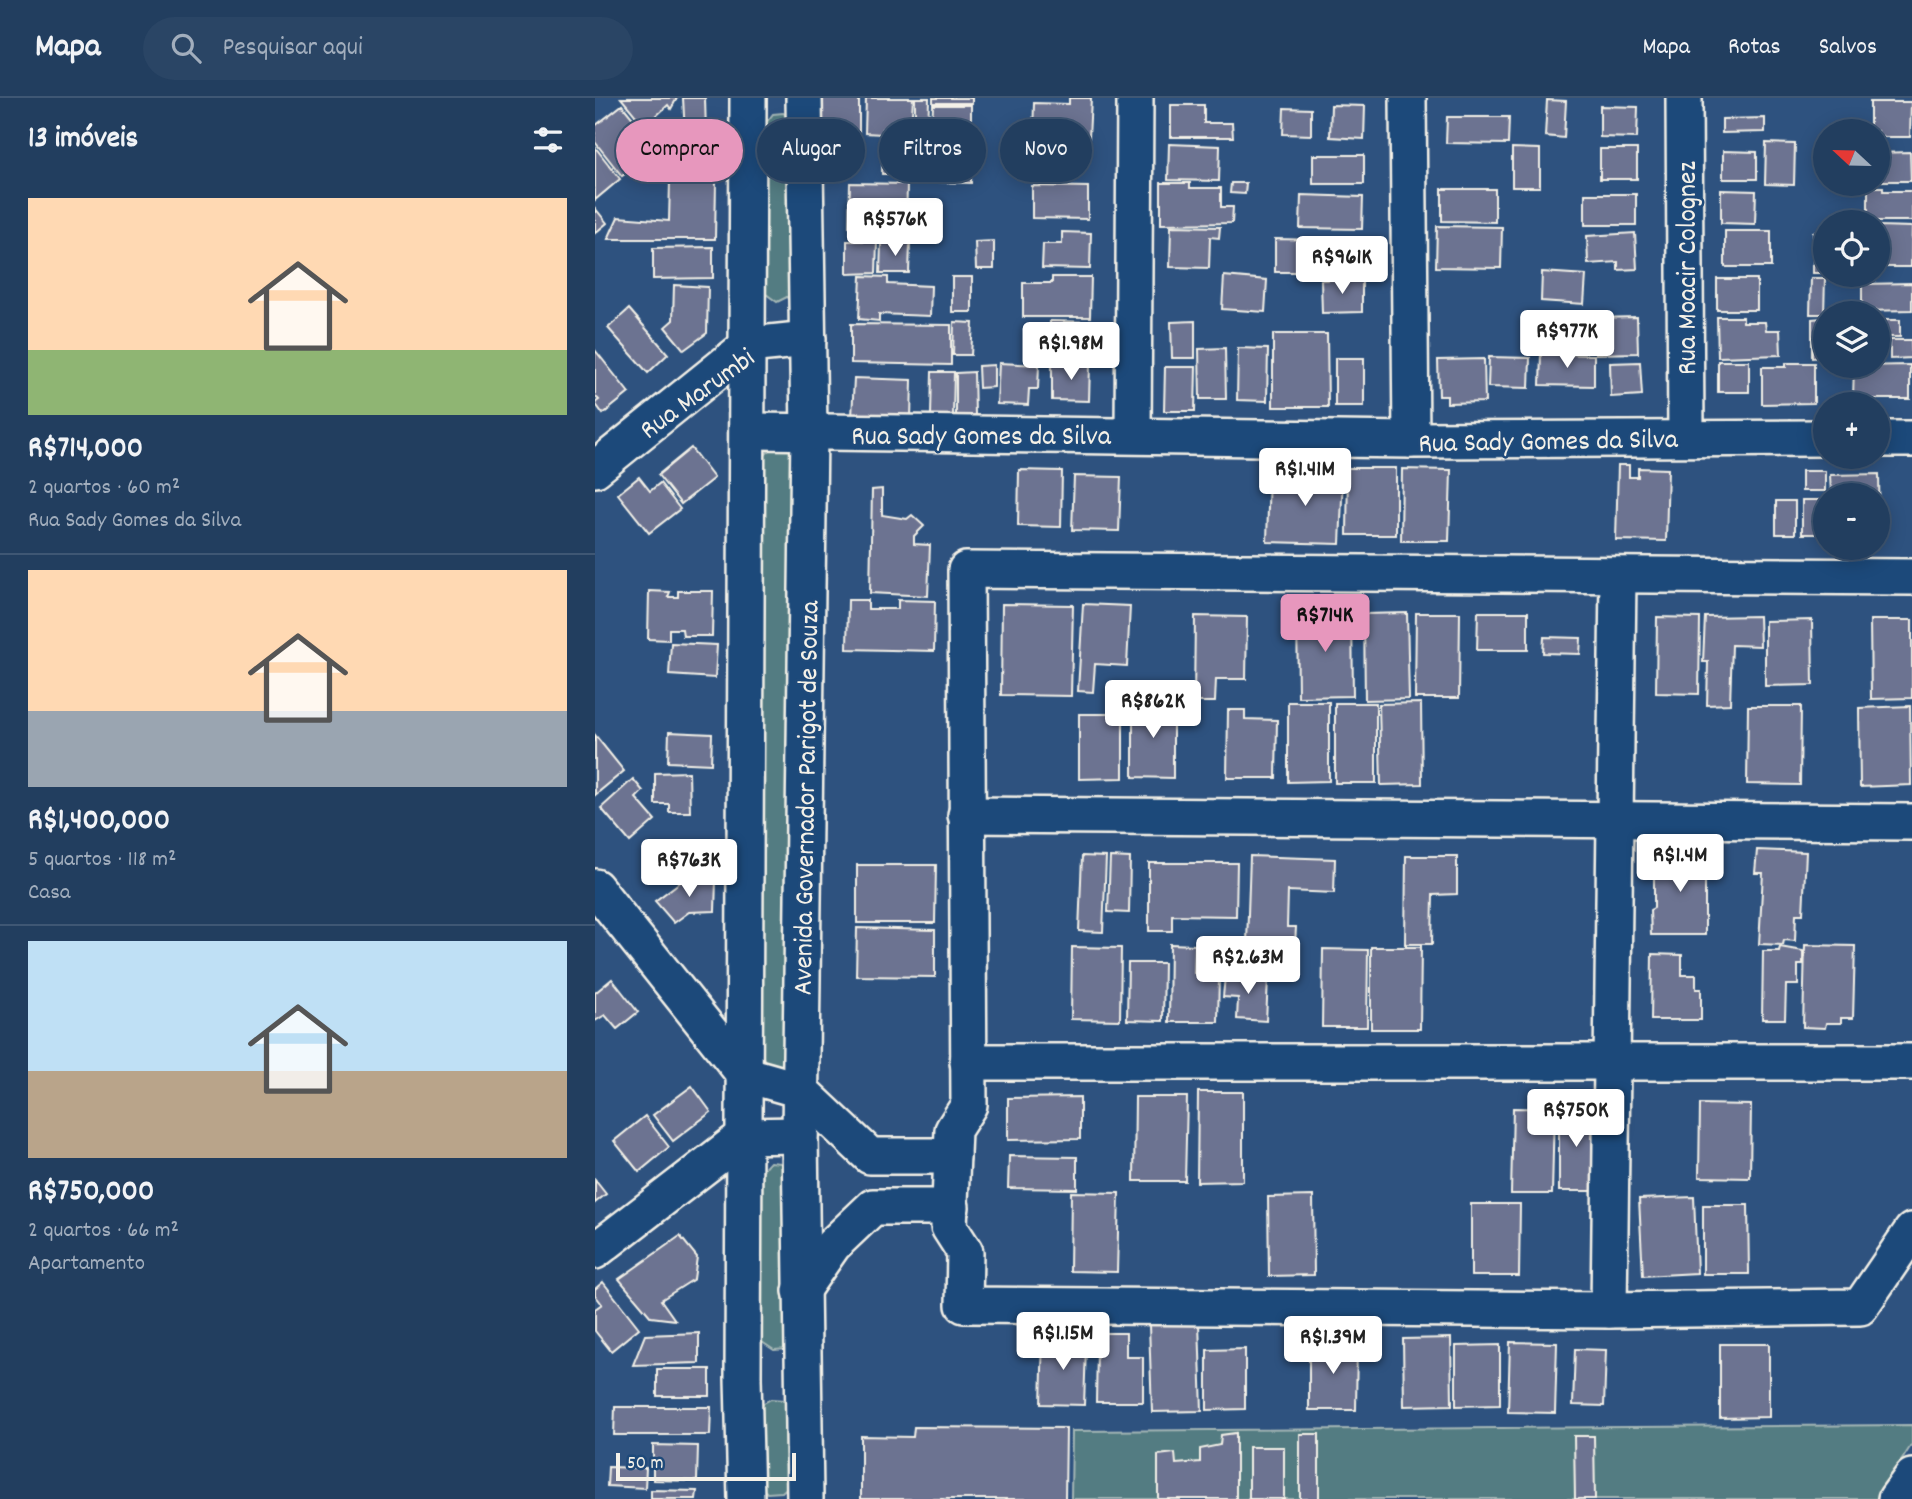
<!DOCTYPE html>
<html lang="pt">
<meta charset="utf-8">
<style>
body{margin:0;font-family:Dekko,sans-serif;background:#2a4565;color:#f1f3f6;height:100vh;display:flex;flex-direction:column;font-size:26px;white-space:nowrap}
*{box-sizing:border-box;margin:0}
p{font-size:23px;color:#a2aebd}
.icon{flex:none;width:38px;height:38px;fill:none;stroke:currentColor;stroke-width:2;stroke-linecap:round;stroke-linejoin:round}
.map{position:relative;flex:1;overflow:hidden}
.side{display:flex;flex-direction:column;background:#223e5f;width:595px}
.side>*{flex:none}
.hud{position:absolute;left:21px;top:21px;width:665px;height:63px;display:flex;gap:14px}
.needle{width:46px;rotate:292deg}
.fabs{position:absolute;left:1218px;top:21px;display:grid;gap:14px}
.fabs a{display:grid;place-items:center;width:77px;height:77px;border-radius:50%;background:#223e5f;box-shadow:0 4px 18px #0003,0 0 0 2px #3f5774;font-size:35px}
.scale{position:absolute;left:21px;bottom:18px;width:180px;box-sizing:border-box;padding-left:7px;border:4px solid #f4f1e8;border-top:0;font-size:19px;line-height:24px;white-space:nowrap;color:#f4f1e8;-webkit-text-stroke:5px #1f4a7a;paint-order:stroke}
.price{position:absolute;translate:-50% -60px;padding:0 16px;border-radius:7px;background:#fff;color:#222;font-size:23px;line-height:46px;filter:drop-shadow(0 2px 4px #0008)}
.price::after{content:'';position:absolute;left:50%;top:42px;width:21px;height:16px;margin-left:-10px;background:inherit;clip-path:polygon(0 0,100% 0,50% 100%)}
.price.on{background:#e797bd;color:#111}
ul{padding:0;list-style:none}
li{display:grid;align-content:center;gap:14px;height:371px;padding:0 28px}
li+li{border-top:2px solid #3f5774}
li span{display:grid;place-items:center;height:217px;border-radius:0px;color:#555}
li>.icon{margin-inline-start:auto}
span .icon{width:126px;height:126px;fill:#fffc;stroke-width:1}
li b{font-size:30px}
h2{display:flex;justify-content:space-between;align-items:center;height:84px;padding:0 28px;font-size:30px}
.pill{padding:0 24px;border-radius:32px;background:#223e5f;box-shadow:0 4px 18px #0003,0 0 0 2px #3f5774;font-size:24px;line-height:63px}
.pill.on{background:#e797bd;color:#111}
header{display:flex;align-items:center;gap:42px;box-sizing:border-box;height:98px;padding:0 35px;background:#223e5f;border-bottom:2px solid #3f5774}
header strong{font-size:33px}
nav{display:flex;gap:38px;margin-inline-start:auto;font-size:24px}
.search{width:490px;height:63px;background:#2a4565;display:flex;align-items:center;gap:18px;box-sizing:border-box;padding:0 24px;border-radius:38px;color:#a2aebd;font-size:26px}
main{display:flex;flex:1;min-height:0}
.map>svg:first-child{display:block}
.green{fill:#537b82;stroke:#a4b6b5;stroke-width:2}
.building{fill:#6c7391;stroke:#f4f1e8;stroke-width:2}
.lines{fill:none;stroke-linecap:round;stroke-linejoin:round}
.minor-casing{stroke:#f4f1e8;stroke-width:40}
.minor{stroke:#1f4a7a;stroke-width:35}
.labels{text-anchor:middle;stroke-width:5;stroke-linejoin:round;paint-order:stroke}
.street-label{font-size:28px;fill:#f4f1e8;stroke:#1f4a7a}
</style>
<header>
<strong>Mapa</strong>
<div class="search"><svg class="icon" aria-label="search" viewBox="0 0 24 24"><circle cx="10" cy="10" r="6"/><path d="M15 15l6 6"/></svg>Pesquisar aqui</div>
<nav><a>Mapa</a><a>Rotas</a><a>Salvos</a></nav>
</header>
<main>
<section class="side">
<h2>13 imóveis<svg class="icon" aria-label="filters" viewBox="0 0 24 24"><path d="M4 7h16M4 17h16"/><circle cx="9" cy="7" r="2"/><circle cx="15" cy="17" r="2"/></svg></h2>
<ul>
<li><span style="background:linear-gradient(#ffd9b3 70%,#8fb573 0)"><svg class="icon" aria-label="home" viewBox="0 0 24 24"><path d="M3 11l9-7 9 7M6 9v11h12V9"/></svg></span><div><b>R$714,000</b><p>2 quartos · 60 m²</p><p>Rua Sady Gomes da Silva</p></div></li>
<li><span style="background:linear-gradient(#ffd9b3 65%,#9aa5b1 0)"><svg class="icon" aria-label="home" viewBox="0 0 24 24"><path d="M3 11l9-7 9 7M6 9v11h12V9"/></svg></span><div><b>R$1,400,000</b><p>5 quartos · 118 m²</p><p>Casa</p></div></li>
<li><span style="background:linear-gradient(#bfe0f5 60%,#b9a48a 0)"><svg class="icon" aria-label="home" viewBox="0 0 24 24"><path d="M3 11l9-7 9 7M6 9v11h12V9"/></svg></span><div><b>R$750,000</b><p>2 quartos · 66 m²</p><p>Apartamento</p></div></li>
</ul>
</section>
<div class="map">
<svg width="1317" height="1401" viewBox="0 0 1317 1401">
<rect width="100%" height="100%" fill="#2e527f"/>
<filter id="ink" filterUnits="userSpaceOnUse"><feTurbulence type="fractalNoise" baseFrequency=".0143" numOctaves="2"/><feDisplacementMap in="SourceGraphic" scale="14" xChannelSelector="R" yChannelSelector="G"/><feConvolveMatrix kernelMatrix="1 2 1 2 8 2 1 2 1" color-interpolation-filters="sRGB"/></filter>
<g filter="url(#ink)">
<g class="green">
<polygon points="188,15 202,24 196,197 182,204 167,193 168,29 178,16"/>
<polygon points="194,349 199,353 190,970 170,965 166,952 168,367 169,358 177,350"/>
<polygon points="175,1064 186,1065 196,1072 192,1251 179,1252 167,1244 165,1075"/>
<polygon points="176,1301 189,1302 198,1308 196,1386 187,1394 172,1395 165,1387 167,1306"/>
<polygon points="1317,1327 1317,1346 1282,1401 476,1401 477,1333"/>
</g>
<g class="building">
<polygon points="26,0 82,0 76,11 73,7 59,20 66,27 59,40"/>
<polygon points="88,0 110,0 111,34 90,35"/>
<polygon points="228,0 264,0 264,33 228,32"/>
<polygon points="271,0 318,0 316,32 288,31 287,36 270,35"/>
<polygon points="320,0 334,0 333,37 320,37"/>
<rect x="338" y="0" width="39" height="5"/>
<polygon points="474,0 496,0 494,40 438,38 439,5 474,6"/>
<polygon points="952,2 971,3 969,40 950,38"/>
<polygon points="1275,4 1316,4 1315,39 1283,39 1283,33 1275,33"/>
<polygon points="27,7 53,39 32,56 41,67 27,78 0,44 0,28"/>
<polygon points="338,7 376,7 376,34 337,33"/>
<polygon points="576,7 609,7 609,25 637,25 638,39 576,39"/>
<polygon points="736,7 770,8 769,41 735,39"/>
<polygon points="1005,8 1043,9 1042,40 1005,39"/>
<polygon points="689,10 716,11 716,37 688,36"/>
<polygon points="852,19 914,19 913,46 851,45"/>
<polygon points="1170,20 1170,34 1127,35 1127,21"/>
<polygon points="343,37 377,38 376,85 342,84"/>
<polygon points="450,42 475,43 473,83 427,81 429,46 450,48"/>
<rect x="108" y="43" width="23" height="32"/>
<polygon points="288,44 335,44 334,76 287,76"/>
<polygon points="1171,45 1200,46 1199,87 1170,86"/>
<polygon points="574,46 625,48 624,83 573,82"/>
<polygon points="0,49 25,81 0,102"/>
<polygon points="917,50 945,51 945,89 917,89"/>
<polygon points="67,51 100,51 100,76 67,77"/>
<rect x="1005" y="51" width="37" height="30"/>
<polygon points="1128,53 1162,54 1162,81 1128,81"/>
<polygon points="1315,54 1316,83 1283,83 1283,55"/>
<rect x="718" y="57" width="51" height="29"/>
<polygon points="75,83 121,84 120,141 13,141 23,119 74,123"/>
<polygon points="255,85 312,86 311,130 254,128"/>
<polygon points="566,85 595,85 595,90 626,90 626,109 638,109 637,125 566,126"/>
<polygon points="636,85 651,85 650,96 635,95"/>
<polygon points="437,88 493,89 493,121 437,120"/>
<polygon points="1273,89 1288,89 1288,93 1317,93 1317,123 1273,123"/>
<polygon points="847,91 900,91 900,124 847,123"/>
<polygon points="1126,92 1161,93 1160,126 1126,125"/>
<rect x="990" y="96" width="51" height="31"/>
<polygon points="706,97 768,99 767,131 705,130"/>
<polygon points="0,110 12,125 0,135"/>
<polygon points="576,128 625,129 624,140 615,139 614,170 575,169"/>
<polygon points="842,128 907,129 906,170 841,169"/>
<polygon points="1283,128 1317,129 1316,169 1283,169"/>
<rect x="1130" y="133" width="46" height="36"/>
<polygon points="467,134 496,135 495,171 447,170 448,146 467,146"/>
<rect x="1218" y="134" width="12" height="41"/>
<polygon points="1040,135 1042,171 1023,172 1023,164 993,166 992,138"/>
<polygon points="680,141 726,142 725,174 680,174"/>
<polygon points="252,143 282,143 281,175 252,176"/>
<polygon points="399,143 399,171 381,171 380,144"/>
<polygon points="286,145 315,145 314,175 285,175"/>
<polygon points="118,149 118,180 58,181 58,150"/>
<polygon points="947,174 991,177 989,206 946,203"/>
<polygon points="266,178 293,179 293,186 336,188 335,218 284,216 284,223 264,221"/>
<polygon points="629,178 672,182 670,214 627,211"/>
<rect x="357" y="179" width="20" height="35"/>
<polygon points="457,179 496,179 495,219 428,219 428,185 457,185"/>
<polygon points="1216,180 1230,180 1229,216 1215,216"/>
<polygon points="767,181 767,214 727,215 726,182"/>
<rect x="1122" y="181" width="40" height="31"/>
<polygon points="1317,185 1317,212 1267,213 1267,186"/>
<polygon points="79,187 113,189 112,235 89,252 70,229 78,222"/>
<polygon points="34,211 73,256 53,275 13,230"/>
<polygon points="1042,219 1043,255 1001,256 1001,220"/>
<polygon points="1122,219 1148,219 1148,224 1170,224 1171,232 1185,232 1186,257 1123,259"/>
<polygon points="1227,220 1228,259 1217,260 1217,221"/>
<rect x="1283" y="222" width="22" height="17"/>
<polygon points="455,223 497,224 496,261 454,259"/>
<polygon points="600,223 600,260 577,260 576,224"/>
<polygon points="359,224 378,225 376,257 358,257"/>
<polygon points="256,226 356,227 356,267 256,265"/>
<polygon points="678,236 732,236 733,309 678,309"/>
<polygon points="1295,242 1316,242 1317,260 1295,261"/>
<polygon points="630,250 631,301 605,301 604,251"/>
<polygon points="643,250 673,251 672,303 642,302"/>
<polygon points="0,252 34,295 8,316 0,305 4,302 0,298"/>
<polygon points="946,256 999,257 999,288 945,287"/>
<polygon points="894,259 935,260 934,290 893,289"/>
<rect x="740" y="260" width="29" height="48"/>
<polygon points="889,261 890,304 852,305 852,298 844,298 843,262"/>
<rect x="1123" y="263" width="31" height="31"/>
<polygon points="1045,264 1047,297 1016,299 1015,265"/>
<polygon points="404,265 444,267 443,291 434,291 433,307 402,306"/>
<polygon points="1191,265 1219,265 1219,305 1167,306 1167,269 1191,269"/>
<polygon points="457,266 495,266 494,303 457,302"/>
<polygon points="399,267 399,289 384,290 383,268"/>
<polygon points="1315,267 1315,301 1258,301 1259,268"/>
<polygon points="570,269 601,269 600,313 569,313"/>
<polygon points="337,274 359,274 358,318 336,318"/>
<polygon points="379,274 380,317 361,317 361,275"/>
<polygon points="259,280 317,282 316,321 257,319"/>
<polygon points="96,350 119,380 86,406 63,377"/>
<polygon points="1023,367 1034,367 1034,379 1043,379 1043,370 1073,371 1071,443 1021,442"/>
<polygon points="753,370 801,370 801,437 752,437"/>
<polygon points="807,371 856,372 854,443 806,443"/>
<polygon points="424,372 467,373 466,429 423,428"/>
<rect x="1207" y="373" width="23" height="20"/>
<polygon points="674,374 748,377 745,446 672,444"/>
<polygon points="1284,376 1285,437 1283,437 1283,397 1236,397 1235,377"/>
<polygon points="479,378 526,379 524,433 477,432"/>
<polygon points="44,379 55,393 65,385 85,411 54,435 23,396"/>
<polygon points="287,391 287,417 312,421 317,417 329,428 319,438 319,446 335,447 333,498 275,495 277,392"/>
<rect x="1207" y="402" width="22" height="34"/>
<rect x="1181" y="403" width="19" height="33"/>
<polygon points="54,493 75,494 73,499 83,499 83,493 118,493 117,538 88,538 87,531 74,531 74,542 53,541"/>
<polygon points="253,502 273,502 273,511 303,511 303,502 340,503 339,553 252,551"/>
<polygon points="407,506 478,507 476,598 406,597"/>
<polygon points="488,506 535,508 532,568 500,566 498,594 483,593"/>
<polygon points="702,513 757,513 758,598 703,599"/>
<polygon points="883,514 933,514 933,552 882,552"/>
<polygon points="812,515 814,601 770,602 769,516"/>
<polygon points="821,515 865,515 864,600 820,600"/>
<polygon points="600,518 652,519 651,581 621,581 620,604 599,604"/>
<polygon points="1164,518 1165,548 1137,547 1135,606 1112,607 1113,564 1108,564 1110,519"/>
<polygon points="1062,519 1105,520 1104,596 1061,595"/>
<polygon points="1217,522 1218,587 1170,588 1170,523"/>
<polygon points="1275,522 1317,522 1317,600 1276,601"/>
<polygon points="949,539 986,540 985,556 948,555"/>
<polygon points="76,545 122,547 120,580 74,577"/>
<polygon points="693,604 734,604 734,683 693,684"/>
<polygon points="538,605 578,605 578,680 538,679"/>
<rect x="740" y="605" width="41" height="80"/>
<polygon points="826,605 827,686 786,687 784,606"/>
<polygon points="1153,608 1206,608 1205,687 1152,686"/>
<polygon points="1315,608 1316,687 1265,689 1264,610"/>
<polygon points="633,612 650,612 650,621 682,622 681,680 632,680"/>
<polygon points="484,616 528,616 528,680 484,681"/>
<polygon points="74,634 117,636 116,666 73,664"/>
<polygon points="0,637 29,673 0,697"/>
<polygon points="94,674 95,714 74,714 74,706 60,706 60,675"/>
<polygon points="38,681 48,693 41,700 60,722 35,744 6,710"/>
<polygon points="1110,749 1110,837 1056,837 1055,812 1059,810 1059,764 1073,764 1072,754"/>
<polygon points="1162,752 1211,754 1208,816 1201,816 1200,843 1189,842 1188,847 1164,846 1168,775 1160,775"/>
<polygon points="487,758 511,759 508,834 484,833"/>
<polygon points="655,758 740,761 739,795 693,793 692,829 701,829 700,847 652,845"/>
<polygon points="811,758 862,758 862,796 838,797 837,846 810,846"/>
<polygon points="515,759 535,760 534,815 513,814"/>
<polygon points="554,765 642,765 641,818 577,817 577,833 554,833"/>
<polygon points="262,767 341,767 340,825 262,825"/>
<polygon points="88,782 121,782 120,813 94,814 79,825 60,803"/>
<polygon points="262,830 340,832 340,879 261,878"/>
<polygon points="575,846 600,847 599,875 624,876 623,924 574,924"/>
<polygon points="1210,847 1260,848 1258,920 1246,920 1246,925 1231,925 1230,930 1208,929"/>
<polygon points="477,849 526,850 525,922 476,921"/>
<polygon points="776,849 826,849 825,931 776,931"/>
<polygon points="1185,849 1208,853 1208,867 1203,867 1203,887 1191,887 1190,921 1167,921 1168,853 1184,853"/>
<polygon points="728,851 773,852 772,929 727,929"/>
<polygon points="682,854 683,870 632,872 631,855"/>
<polygon points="1057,856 1087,857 1087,877 1101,877 1101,891 1106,891 1106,922 1056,922"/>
<polygon points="533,865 569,865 568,923 532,922"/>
<polygon points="630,878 673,880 671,923 642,921 643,900 628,899"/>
<polygon points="17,881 43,914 22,931 10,917 0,923 0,895"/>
<polygon points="97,988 116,1014 78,1043 58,1017"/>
<polygon points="603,994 648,994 648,1083 602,1084"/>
<polygon points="485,999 485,1041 413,1042 413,1000"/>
<polygon points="540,999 592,999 590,1083 539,1083"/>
<polygon points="1105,1006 1156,1007 1155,1080 1104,1079"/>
<rect x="964" y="1009" width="34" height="84"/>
<polygon points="918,1010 959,1011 957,1096 916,1096"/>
<polygon points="50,1018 74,1049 44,1074 19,1043"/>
<polygon points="414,1058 482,1059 482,1091 413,1090"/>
<polygon points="0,1082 11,1096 0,1105"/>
<polygon points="476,1094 524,1095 522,1174 475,1173"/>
<polygon points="718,1098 719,1177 674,1178 673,1099"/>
<polygon points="1099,1099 1102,1175 1048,1178 1044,1101"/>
<polygon points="876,1106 925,1106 924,1178 876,1178"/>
<polygon points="1108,1107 1153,1107 1154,1176 1108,1176"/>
<polygon points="85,1138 102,1159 99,1181 66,1202 80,1222 56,1219 24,1181"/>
<polygon points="8,1184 44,1230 16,1253 0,1233 0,1211 7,1206 0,1197 0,1191"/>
<polygon points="604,1225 607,1313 557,1314 554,1227"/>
<polygon points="104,1235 104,1265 38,1267 50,1237"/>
<polygon points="496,1235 531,1235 531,1259 548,1259 548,1304 501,1304 502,1251 495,1251"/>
<polygon points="448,1238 473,1239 473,1249 491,1249 489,1307 446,1306"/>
<polygon points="856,1240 857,1307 809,1308 808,1241"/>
<polygon points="714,1244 762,1244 761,1312 714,1312"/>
<polygon points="915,1244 962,1245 960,1315 913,1314"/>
<polygon points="1125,1246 1174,1246 1174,1319 1125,1320"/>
<polygon points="905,1247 905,1307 861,1308 861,1248"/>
<polygon points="650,1251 650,1311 612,1312 612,1252"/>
<polygon points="980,1251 1011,1252 1009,1308 978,1307"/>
<rect x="62" y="1271" width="53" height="27"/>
<polygon points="20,1309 116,1309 115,1337 19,1337"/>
<polygon points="319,1329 471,1330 470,1401 266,1401 266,1338 318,1339"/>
<polygon points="641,1335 641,1401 563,1401 563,1357 580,1355 581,1366 605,1364 605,1351 625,1347 626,1337"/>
<rect x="705" y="1336" width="19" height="65"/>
<polygon points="979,1338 999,1338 1000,1401 980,1401"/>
<polygon points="58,1347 103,1348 102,1383 58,1382"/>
<rect x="654" y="1349" width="35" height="52"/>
<polygon points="13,1369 51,1370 50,1390 12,1388"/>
<polygon points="56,1392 102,1393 101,1401 56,1401"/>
</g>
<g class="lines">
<defs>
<g id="minor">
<polyline points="209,0 214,335 205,1037 210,1401"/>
<polyline points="813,0 816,342"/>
<polyline points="1089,0 1091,339"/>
<polyline points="154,333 816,342 1230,340"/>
<polyline points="538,337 540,0"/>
<polyline points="1283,341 1317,341"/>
<polyline points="0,371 154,247 213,241"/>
<polyline points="1317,479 371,472 374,1007 358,1032 354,1129 370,1154 369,1207 1014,1212 1265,1209 1317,1133"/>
<polyline points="371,717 1317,724"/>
<polyline points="0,789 149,976 205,992 275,1058 357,1058"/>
<polyline points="373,964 1317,964"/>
<polyline points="0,1153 149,1038 205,1037"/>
<polyline points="206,1193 238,1147 278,1109 356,1109"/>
<polyline points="1014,1212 1023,479"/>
<polyline points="151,1401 148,1280 153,0"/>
<polyline points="1301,1401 1317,1379"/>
</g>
</defs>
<use href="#minor" class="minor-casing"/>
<use href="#minor" class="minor"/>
</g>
</g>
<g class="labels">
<g class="street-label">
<text transform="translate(1090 170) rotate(-90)" y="10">Rua Moacir Colognez</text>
<text transform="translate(101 294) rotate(-36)" y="10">Rua Marumbi</text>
<text x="386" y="346">Rua Sady Gomes da Silva</text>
<text transform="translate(953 341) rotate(-1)" y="10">Rua Sady Gomes da Silva</text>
<text transform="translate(209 700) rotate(-89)" y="10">Avenida Governador Parigot de Souza</text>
</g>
</g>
</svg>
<div class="fabs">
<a><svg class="needle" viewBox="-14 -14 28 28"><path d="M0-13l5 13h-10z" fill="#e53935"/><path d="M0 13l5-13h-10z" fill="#a2aebd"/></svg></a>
<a><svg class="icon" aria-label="locate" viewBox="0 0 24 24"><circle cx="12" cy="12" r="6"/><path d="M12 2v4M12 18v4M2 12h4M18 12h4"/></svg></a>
<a><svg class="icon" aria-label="layers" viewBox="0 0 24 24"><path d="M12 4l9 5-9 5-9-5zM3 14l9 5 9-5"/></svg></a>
<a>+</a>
<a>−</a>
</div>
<div class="scale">50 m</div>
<b class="price" style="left:300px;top:160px">R$576K</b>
<b class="price" style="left:747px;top:198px">R$961K</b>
<b class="price" style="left:972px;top:272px">R$977K</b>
<b class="price" style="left:476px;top:284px">R$1.98M</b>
<b class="price" style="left:710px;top:410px">R$1.41M</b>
<b class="price on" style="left:730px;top:556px">R$714K</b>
<b class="price" style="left:558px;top:642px">R$862K</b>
<b class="price" style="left:1085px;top:796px">R$1.4M</b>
<b class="price" style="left:94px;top:801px">R$763K</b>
<b class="price" style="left:653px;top:898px">R$2.63M</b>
<b class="price" style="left:981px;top:1051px">R$750K</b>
<b class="price" style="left:468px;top:1274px">R$1.15M</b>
<b class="price" style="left:738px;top:1278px">R$1.39M</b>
<div class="hud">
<a class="pill on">Comprar</a>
<a class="pill">Alugar</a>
<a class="pill">Filtros</a>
<a class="pill">Novo</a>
</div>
</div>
</main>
